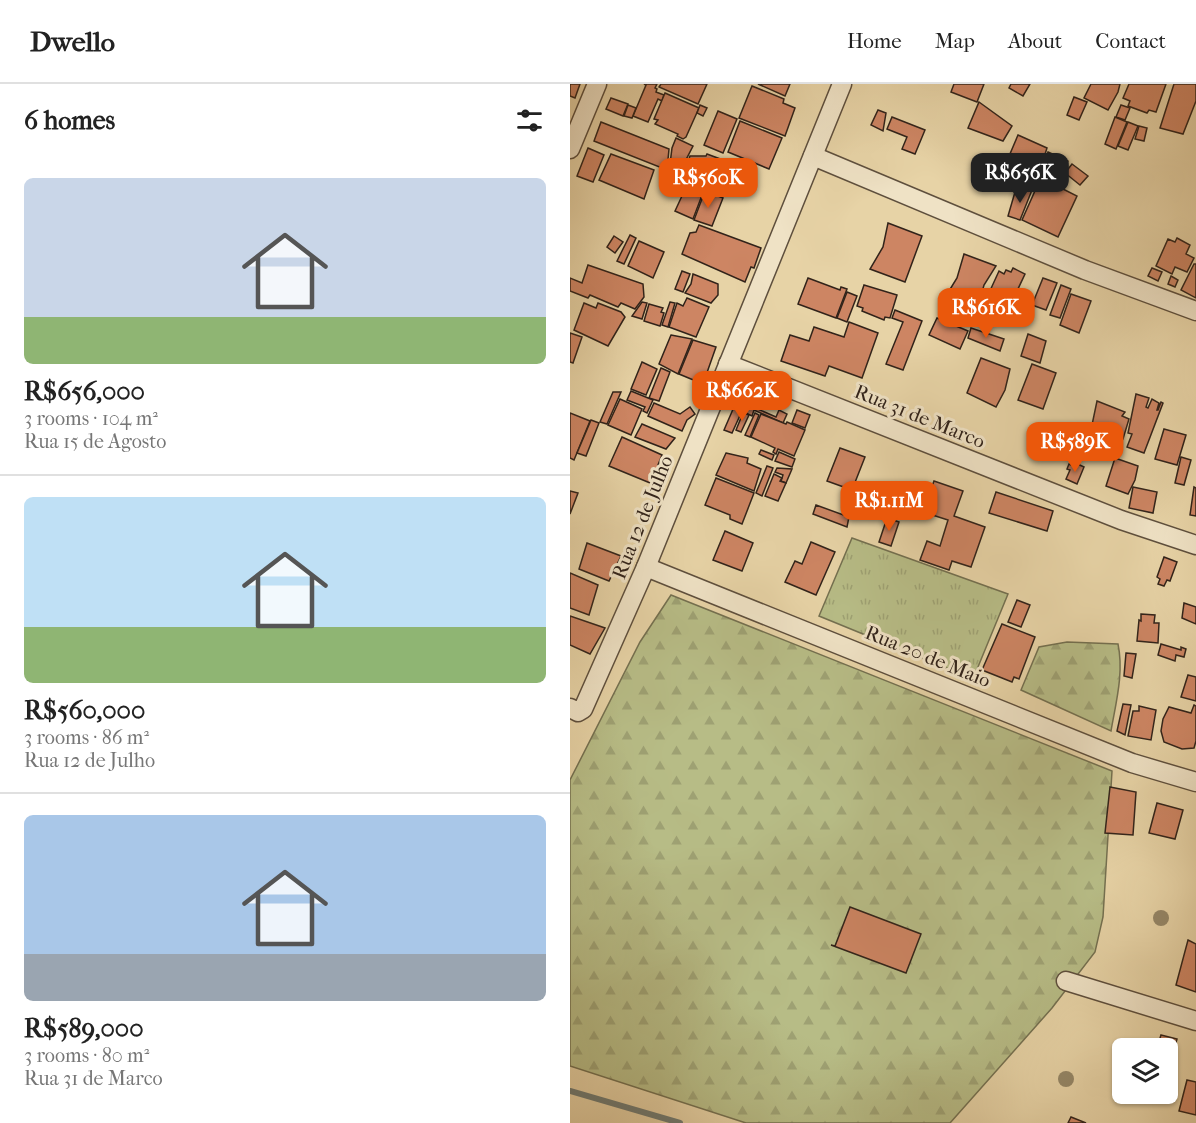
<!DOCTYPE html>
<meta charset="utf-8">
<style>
body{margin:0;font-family:"IM FELL French Canon",serif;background:#f2f2f2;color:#222;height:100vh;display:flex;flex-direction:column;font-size:22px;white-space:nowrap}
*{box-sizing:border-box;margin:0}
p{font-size:20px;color:#767676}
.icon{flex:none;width:33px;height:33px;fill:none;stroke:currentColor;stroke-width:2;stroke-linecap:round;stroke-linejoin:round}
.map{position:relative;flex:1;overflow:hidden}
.panel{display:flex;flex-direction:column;background:#fff;width:570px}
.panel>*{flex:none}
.controls{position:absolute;left:542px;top:954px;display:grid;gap:12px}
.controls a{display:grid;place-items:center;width:66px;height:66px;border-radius:9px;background:#fff;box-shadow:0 2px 4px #0004;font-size:30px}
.price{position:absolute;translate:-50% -51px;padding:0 14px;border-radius:12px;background:#ea580c;color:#fff;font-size:20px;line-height:39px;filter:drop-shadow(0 2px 3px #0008)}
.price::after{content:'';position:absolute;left:50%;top:36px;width:18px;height:14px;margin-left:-9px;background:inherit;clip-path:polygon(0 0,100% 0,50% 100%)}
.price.active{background:#222;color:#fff}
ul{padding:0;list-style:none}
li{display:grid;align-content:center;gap:12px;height:318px;padding:0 24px}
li+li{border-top:2px solid #e0e0e0}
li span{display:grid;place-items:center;height:186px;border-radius:9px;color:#555}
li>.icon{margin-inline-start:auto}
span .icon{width:108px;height:108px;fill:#fffc;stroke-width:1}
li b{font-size:26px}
h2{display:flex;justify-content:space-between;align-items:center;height:72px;padding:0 24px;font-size:26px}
header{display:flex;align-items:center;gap:36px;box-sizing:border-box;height:84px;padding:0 30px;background:#fff;border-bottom:2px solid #e0e0e0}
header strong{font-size:28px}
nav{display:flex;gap:33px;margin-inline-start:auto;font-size:21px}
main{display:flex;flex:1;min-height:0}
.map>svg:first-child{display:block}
.grass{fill:url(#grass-tufts);stroke:#747050;stroke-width:1.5}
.forest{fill:url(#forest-firs);stroke:#747050;stroke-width:1.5}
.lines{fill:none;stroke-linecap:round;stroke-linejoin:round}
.stream{stroke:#6f7b74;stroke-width:6}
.building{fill:#cd8563;stroke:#31231a;stroke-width:1.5}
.street-casing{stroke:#5e4f3d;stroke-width:21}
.street{stroke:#efe2c5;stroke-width:18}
.tree{fill:#958768}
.labels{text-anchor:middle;stroke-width:6;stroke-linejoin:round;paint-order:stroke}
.street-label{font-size:20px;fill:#31231a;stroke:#efe2c5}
</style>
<header>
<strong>Dwello</strong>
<nav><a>Home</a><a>Map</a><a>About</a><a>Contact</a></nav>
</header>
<main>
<section class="panel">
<h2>6 homes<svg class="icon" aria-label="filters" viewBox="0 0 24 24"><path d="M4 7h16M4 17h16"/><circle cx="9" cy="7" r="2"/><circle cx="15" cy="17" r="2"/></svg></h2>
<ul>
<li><span style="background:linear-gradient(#c9d6e8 75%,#8fb573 0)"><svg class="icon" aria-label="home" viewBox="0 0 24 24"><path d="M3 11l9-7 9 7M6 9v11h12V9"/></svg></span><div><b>R$656,000</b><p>3 rooms · 104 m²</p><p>Rua 15 de Agosto</p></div></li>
<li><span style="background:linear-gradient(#bfe0f5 70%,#8fb573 0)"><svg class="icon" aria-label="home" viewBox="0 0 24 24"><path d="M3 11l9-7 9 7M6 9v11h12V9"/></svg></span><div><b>R$560,000</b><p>3 rooms · 86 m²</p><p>Rua 12 de Julho</p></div></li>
<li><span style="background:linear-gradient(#a9c7e8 75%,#9aa5b1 0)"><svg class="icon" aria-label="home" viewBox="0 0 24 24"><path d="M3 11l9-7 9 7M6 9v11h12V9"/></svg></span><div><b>R$589,000</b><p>3 rooms · 80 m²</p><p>Rua 31 de Marco</p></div></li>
</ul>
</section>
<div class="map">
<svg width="626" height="1039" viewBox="0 0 626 1039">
<defs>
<pattern id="grass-tufts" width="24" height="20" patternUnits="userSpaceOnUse" patternTransform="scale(1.5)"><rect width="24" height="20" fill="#b7bc86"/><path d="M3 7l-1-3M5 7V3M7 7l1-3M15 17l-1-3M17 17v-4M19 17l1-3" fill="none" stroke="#9ea173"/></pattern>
<pattern id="forest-firs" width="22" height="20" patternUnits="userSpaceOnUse" patternTransform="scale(1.5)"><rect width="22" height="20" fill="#b7bc86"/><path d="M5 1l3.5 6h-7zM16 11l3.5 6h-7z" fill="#9ea173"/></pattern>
</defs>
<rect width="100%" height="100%" fill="#e7d3a6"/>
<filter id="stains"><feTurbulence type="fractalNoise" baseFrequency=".00333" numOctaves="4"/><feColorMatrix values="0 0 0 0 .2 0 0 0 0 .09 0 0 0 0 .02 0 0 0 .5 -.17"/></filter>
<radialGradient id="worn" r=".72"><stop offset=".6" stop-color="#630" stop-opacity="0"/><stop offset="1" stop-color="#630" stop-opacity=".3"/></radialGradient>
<polygon class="grass" points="282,454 438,510 403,595 249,532"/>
<g class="forest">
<polygon points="101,511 542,687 533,833 525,868 482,924 380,1039 176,1039 0,982 0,696 70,558"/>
<path d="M 497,558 L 548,560 C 554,589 546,618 541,647 L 451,606 L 469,563 Z"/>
</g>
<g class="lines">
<polyline class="stream" points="0,1007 110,1039"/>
</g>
<g class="building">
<polygon points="0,0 10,0 5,14 0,12"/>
<polygon points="74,0 87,0 85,4 87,5 86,8 94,11 92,17 88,15 78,38 63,32 76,1"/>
<polygon points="91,0 137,0 128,20 89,3"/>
<polygon points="188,0 220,0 215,12"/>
<polygon points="384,0 414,0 407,18 381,8"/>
<polygon points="441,0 460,0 453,12 439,4"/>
<polygon points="521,0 550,0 548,8 538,26 514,14"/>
<polygon points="559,0 596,0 586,28 579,26 577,29 558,22 560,17 553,14"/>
<polygon points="604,0 626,0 626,17 613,50 590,44"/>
<polygon points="182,2 214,15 213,19 225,24 215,52 169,34"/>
<polygon points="95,9 129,24 116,53 113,55 107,52 108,50 85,40 88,36 84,35"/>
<polygon points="504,13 517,18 509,36 497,31"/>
<polygon points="41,14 58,20 53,32 36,25"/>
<polygon points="409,18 442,42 433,57 398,44"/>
<polygon points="58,21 66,24 62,34 54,32"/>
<polygon points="130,21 137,24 133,32 127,29"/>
<polygon points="551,21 560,24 555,36 546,33"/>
<polygon points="308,26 316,29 313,47 301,41"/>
<polygon points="148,27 167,35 153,69 134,61"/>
<polygon points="322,33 355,46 345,70 332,65 337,53 317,45"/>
<polygon points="545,33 557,38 546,65 535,60"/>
<polygon points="170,37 212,54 199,85 158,68"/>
<polygon points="31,38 99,65 97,86 24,57"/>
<polygon points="558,38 568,42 558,66 548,62"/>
<polygon points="569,42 577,44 574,57 565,55"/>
<polygon points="448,51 477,64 471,83 461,103 431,91"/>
<polygon points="106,54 123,62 108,91 99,88 102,64"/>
<polygon points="18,64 34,71 23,98 7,92"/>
<polygon points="478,68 498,77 492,90 473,81"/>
<polygon points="41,70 84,86 74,115 29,96"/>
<polygon points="137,70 161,79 149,106 118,94 121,85 116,83 120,72 136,72"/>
<polygon points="502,80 518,92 510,101 495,89"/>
<polygon points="473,89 493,97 491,104 507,112 488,153 452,136"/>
<polygon points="118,99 134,106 123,135 105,127"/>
<polygon points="453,103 462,106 450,136 438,132 445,108 451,110"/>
<polygon points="135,107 153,114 142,142 124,136"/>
<polygon points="318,139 352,152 335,198 300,185 313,163"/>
<polygon points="129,141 191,164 184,184 181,183 175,198 112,170 120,149 126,148"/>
<polygon points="60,151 66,154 54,180 47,177"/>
<polygon points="44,152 53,158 45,169 37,163"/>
<polygon points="607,154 620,161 616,170 624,174 617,188 605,183 602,190 586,182 598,155 605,158"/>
<polygon points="69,157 94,168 83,194 58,182"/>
<polygon points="394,170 426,182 414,201 409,219 379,207 387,194"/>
<polygon points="624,180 626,180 626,214 611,206"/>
<polygon points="18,181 73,200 74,213 65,225 51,219 48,223 20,211 18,214 0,207 0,194 12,199"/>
<polygon points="443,184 455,190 431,241 408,233 429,187 434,190 436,186 441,188"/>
<polygon points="582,184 592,188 588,197 578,192"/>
<polygon points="112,187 120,190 113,208 105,205"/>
<polygon points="123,190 148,200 148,211 141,219 115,209 121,200"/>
<polygon points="601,192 608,196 605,203 598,200"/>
<polygon points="238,194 270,206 271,203 277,205 266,234 228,220"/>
<polygon points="473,194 487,199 476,226 462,221"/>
<polygon points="294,201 327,211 320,234 315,233 314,236 292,227 293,224 287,222"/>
<polygon points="491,201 501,205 490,234 480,231"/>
<polygon points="277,208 287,212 277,238 267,234"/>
<polygon points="501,210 521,217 509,249 490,241"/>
<polygon points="117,214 139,223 126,253 99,243 107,219 113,222"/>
<polygon points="72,218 77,219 72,235 62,232"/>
<polygon points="100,218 105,219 98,243 92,241"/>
<polygon points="14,219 26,224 28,219 51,228 55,233 38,262 4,246"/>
<polygon points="79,220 93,224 91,228 94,229 90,242 74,237"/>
<polygon points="325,226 352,237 333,286 316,280 333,238 322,234"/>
<polygon points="367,234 398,247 390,265 359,251"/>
<polygon points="279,238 308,249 292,294 259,282 255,292 211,277 220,251 239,257 244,243 274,253"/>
<polygon points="401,244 434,255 430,267 398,254"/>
<polygon points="0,249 12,253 3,279 0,278"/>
<polygon points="458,250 476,257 470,279 451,272"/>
<polygon points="101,251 122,255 108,290 89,280"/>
<polygon points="123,256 146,263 133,300 109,290"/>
<polygon points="411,274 440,285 435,306 426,323 397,309"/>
<polygon points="72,278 87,285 76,311 61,305"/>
<polygon points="462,280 486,289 473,325 448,316"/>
<polygon points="91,284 100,288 89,317 79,314"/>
<polygon points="61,307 83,316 77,329 73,327 75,323 57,316"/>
<polygon points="43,308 51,308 37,340 30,338"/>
<polygon points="566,310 579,314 576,323 578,324 582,315 589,319 587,326 588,326 591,318 593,319 574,369 557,363 562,350 558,349"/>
<polygon points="50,315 72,325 61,351 38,341"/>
<polygon points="167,316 206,333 209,326 217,330 213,339 184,326 182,332 172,327 162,349 154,346"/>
<polygon points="527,317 555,328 552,332 559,335 553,355 541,374 508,361 522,341"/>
<polygon points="84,319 110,330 120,323 125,330 117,336 112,347 78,332"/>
<polygon points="227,326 240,331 235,344 222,339"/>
<polygon points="0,329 20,337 4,376 0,374"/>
<polygon points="173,329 179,331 171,348 166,346"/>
<polygon points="185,329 189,331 180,353 175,351"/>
<polygon points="191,330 216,340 217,338 235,346 224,372 208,365 206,370 203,368 205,364 181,353"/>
<polygon points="21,336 29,339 16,372 7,369"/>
<polygon points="72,340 105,354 96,365 65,353"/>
<polygon points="594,345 616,351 607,381 585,375"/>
<polygon points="52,353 92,371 88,381 93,384 85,401 39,382"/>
<polygon points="270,364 295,373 282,406 257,397"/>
<polygon points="191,366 204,371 202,376 189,370"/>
<polygon points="209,368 225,375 222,383 205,377"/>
<polygon points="156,369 178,374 177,379 191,385 184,407 146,391"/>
<polygon points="611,373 621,376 614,401 605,399"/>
<polygon points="545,374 568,382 565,396 558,410 536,402"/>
<polygon points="503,378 514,383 507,400 496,395 500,386 497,385 499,380 501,381"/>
<polygon points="197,382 203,384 192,412 186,409"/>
<polygon points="207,384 222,385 216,399 211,397 213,391 205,388"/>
<polygon points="204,390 212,394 210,397 216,399 208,417 195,412"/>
<polygon points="146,394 184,409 172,440 160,435 160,431 135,421"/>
<polygon points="364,397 393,407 384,432 415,443 401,483 382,477 379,486 350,476 357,457 370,462 378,436 353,428"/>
<polygon points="563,403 587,408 583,429 559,424"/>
<polygon points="624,403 626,404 626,432 620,431"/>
<polygon points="0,407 8,409 0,430"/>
<polygon points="426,408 483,427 477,447 419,429"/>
<polygon points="246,421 279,433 277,443 243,430"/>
<polygon points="317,434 329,438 321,462 309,458"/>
<polygon points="155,447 183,459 172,487 143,476"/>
<polygon points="241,458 265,468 246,511 215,498 225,477 232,480"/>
<polygon points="17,459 51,472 39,497 9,485"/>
<polygon points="594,473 607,478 600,497 597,496 594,502 588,500 590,495 587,493"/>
<polygon points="0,489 28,501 19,531 0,524"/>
<polygon points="447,516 460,521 451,543 438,538"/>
<polygon points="614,519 626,523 626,540 612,534"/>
<polygon points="571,530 585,531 584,539 589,539 588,559 567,557 569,536 571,537"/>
<polygon points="0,532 35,544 20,570 0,561"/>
<polygon points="432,540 465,553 449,595 444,593 442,598 412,586"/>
<polygon points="591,560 611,566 611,563 616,565 614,573 606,571 605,577 588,571"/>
<polygon points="556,569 566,570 562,594 554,592"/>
<polygon points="618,591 626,593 626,617 611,613"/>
<polygon points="553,620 561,621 555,651 547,647"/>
<polygon points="624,621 626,622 626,657 624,664 612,665 594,658 591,647 593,635 599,623 621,629"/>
<polygon points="569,622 586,626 581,656 558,652 563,627 569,627"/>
<polygon points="540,703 566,708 563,751 535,749"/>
<polygon points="587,719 613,726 605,755 579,749"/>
<polygon points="280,823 351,850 336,889 261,861 265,862"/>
<polygon points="618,856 626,860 626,908 606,901"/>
<polygon points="591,951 607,955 597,989 597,964 587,964"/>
<polygon points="617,996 626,998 626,1031 609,1027"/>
<polygon points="501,1033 516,1039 498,1039"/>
</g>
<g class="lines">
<defs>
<g id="street">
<polyline points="0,65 27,0"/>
<polyline points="243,72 515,186 626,227"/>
<polyline points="158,280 551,436 626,461"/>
<polyline points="76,483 562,679 626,698"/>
<polyline points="0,624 8,628 13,625 76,483 272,0"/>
<polyline points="496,897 626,937"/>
</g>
</defs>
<use href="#street" class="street-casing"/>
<use href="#street" class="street"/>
</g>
<g class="tree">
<circle cx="591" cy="834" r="8"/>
<circle cx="496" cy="995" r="8"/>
</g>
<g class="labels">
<g class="street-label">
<text transform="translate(350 332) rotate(22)" y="7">Rua 31 de Marco</text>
<text transform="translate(72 433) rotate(-68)" y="7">Rua 12 de Julho</text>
<text transform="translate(358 572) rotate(22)" y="7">Rua 20 de Maio</text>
</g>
</g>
<rect width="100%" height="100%" filter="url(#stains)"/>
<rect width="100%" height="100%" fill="url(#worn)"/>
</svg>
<div class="controls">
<a><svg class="icon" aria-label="layers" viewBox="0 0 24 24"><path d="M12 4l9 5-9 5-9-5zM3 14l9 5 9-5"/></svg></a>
</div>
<b class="price active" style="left:450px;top:120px">R$656K</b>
<b class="price" style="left:138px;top:125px">R$560K</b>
<b class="price" style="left:416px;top:255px">R$616K</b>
<b class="price" style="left:172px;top:338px">R$662K</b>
<b class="price" style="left:505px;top:389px">R$589K</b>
<b class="price" style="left:319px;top:448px">R$1.11M</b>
</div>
</main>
